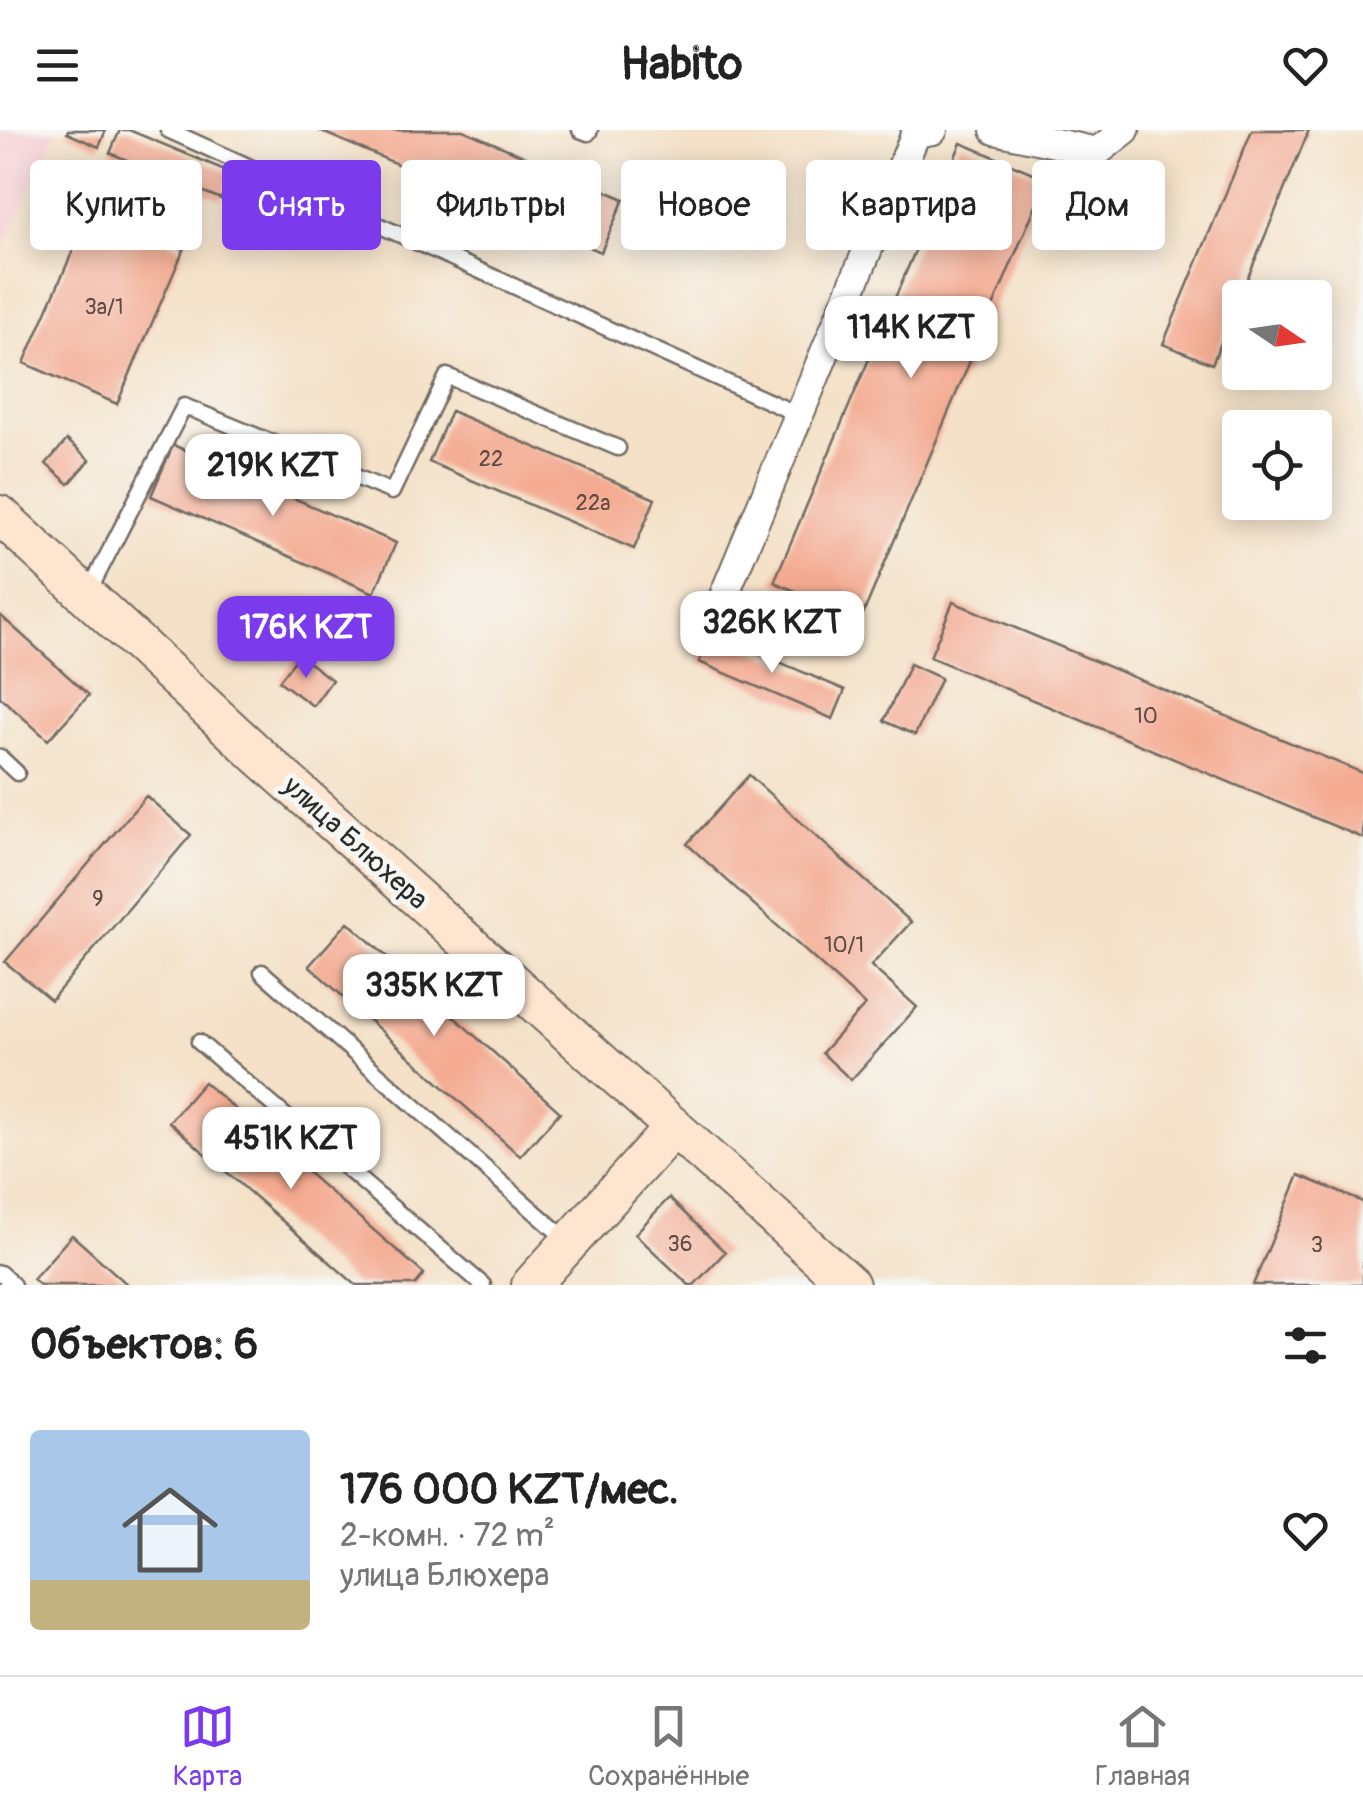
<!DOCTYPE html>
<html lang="ru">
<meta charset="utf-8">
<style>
body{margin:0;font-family:Pangolin,sans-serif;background:#f2f2f2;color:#222;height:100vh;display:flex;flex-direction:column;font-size:38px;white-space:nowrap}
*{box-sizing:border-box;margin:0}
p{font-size:32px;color:#767676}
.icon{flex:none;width:55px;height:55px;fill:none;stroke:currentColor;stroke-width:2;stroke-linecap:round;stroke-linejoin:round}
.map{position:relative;height:1155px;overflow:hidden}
.sheet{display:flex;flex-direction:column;background:#fff;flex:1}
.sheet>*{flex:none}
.hud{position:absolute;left:30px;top:30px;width:1305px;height:90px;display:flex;gap:20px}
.needle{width:65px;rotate:103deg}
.tools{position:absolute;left:1222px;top:150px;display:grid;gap:20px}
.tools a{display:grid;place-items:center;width:110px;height:110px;border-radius:10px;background:#fff;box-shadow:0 5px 25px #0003;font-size:50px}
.price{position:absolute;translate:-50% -85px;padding:0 22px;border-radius:20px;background:#fff;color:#222;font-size:32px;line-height:65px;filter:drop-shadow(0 2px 5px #0008)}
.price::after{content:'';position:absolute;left:50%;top:60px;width:30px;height:22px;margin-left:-15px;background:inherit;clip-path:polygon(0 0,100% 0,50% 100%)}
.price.current{background:#7c3aed;color:#fff}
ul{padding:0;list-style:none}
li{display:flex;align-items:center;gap:30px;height:250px;padding:0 30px}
li span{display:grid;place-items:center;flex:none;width:280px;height:200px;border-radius:10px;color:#555}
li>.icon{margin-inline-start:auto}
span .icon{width:120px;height:120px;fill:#fffc;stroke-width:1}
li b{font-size:42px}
h2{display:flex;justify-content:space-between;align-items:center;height:120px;padding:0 30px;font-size:42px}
.tag{padding:0 35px;border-radius:10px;background:#fff;box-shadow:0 5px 25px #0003;font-size:35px;line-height:90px}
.tag.current{background:#7c3aed;color:#fff}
header{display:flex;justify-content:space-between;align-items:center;height:130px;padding:0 30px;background:#fff;font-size:45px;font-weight:700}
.tabs{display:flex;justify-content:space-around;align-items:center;height:140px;border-top:2px solid #e0e0e0;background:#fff;font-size:28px;color:#767676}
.tabs a{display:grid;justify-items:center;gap:5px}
.tabs .current{color:#7c3aed}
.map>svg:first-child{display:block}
.built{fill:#f7cfd4}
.building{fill:#f4aa91}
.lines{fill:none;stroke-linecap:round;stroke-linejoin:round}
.lane-casing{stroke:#716b62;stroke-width:19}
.street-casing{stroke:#716b62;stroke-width:32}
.secondary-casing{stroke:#716b62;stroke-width:42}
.lane{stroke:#fff;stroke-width:14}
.street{stroke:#fff;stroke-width:28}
.secondary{stroke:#fde5d0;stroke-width:38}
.labels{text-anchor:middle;stroke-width:10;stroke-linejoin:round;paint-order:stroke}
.number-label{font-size:22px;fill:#5d4b44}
.street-label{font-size:28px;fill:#2b2b2b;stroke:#f6f6f2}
</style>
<header><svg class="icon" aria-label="menu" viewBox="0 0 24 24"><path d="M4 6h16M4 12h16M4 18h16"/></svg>Habito<svg class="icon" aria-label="heart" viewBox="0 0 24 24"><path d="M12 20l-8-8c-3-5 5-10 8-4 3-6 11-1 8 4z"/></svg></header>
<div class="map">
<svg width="1363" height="1155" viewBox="0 0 1363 1155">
<rect width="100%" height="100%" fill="#f6f6f2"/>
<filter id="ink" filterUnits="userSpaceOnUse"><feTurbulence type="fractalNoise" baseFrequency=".01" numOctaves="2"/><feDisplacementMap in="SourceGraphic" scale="20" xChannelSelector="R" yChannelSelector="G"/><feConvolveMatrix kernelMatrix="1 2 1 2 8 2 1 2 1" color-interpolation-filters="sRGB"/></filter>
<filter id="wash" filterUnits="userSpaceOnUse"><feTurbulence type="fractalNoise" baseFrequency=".0048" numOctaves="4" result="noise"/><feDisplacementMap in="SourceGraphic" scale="40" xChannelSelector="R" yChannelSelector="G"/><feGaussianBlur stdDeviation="2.25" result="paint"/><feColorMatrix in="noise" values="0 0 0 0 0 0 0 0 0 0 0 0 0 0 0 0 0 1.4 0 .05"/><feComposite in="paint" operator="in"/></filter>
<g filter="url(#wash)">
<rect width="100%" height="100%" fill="#f4e1c7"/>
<polygon class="built" points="0,0 57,0 0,124"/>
<g id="blocks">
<g class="building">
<polygon points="68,0 106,0 99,17 67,3"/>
<polygon points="120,0 129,0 232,43 221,69 110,23"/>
<polygon points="318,0 463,0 624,69 601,122"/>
<polygon points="1252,0 1309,0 1212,234 1163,214"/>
<polygon points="961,13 1047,49 861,489 774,452"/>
<polygon points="91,79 184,119 117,274 24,233"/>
<polygon points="451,281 655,369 634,419 429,332"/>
<polygon points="67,310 90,330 69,354 46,334"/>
<polygon points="173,315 396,413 374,463 151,366"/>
<polygon points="953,472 1363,643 1363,708 930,527"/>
<polygon points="0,485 89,565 48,610 0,567"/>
<polygon points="711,503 845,560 833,589 699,532"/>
<polygon points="299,525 332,550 313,576 279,551"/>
<polygon points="910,534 941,548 915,605 884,591"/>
<polygon points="749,645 911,792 871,836 917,877 851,950 822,923 865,875 687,714"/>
<polygon points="146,666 191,705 51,870 5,832"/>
<polygon points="348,792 560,982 520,1026 309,836"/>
<polygon points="204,952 424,1144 415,1155 356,1155 169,992"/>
<polygon points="1299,1045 1363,1072 1363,1155 1253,1155"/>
<polygon points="669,1068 725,1122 694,1155 689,1155 635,1104"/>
<polygon points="72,1105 128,1155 40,1155 33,1149"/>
</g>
</g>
</g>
<g filter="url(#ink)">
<use href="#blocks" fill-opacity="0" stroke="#716b62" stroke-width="2.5"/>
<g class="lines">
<defs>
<g id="lane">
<polyline points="168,0 799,285"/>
<polyline points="580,0 588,3 590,0"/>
<polyline points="87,465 184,276 392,362 447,246 618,318"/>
<polyline points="0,627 17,643"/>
<polyline points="262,842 569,1112"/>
<polyline points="199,912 483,1155"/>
<polyline points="0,1143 13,1155"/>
</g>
<g id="street">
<polyline points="995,0 1097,22 1125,0"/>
<polyline points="725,463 916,3 933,0"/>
</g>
<g id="secondary">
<polyline points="0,385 258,625 850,1155"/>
<polyline points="531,1155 674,997"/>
</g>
</defs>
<use href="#lane" class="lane-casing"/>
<use href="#street" class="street-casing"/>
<use href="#secondary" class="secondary-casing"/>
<use href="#lane" class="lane"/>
<use href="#street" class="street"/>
<use href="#secondary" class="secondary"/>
</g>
</g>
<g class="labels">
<g class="number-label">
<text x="104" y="184">3а/1</text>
<text x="491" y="336">22</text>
<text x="593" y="380">22а</text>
<text x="1146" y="593">10</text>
<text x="98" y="776">9</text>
<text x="844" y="822">10/1</text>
<text x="680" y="1121">36</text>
<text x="1317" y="1122">3</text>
</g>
<g class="street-label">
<text transform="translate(356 712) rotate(42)" y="10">улица Блюхера</text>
</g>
</g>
</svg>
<div class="tools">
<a><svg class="needle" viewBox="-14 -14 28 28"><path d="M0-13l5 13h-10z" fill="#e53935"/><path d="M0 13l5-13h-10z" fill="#767676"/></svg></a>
<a><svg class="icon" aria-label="locate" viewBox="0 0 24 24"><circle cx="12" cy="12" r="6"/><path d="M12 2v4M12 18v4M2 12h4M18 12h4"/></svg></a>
</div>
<b class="price" style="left:911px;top:251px">114K KZT</b>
<b class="price" style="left:273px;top:389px">219K KZT</b>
<b class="price" style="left:772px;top:546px">326K KZT</b>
<b class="price current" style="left:306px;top:551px">176K KZT</b>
<b class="price" style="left:434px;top:909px">335K KZT</b>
<b class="price" style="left:291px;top:1062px">451K KZT</b>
<div class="hud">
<a class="tag">Купить</a>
<a class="tag current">Снять</a>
<a class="tag">Фильтры</a>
<a class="tag">Новое</a>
<a class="tag">Квартира</a>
<a class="tag">Дом</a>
</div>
</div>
<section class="sheet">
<h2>Объектов: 6<svg class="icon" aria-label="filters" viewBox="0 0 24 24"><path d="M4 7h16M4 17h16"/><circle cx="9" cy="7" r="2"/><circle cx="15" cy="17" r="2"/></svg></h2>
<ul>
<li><span style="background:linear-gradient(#a9c7e8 75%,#c2b280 0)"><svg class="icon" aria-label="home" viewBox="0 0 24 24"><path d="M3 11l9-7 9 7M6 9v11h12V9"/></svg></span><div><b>176 000 KZT/мес.</b><p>2-комн. · 72 m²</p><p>улица Блюхера</p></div><svg class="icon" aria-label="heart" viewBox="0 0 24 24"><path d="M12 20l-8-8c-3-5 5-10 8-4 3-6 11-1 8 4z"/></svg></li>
</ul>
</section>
<nav class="tabs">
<a class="current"><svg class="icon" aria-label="map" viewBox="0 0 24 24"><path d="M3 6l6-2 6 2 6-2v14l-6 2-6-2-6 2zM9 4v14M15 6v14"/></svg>Карта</a>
<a><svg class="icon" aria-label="saved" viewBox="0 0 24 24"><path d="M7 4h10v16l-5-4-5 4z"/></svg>Сохранённые</a>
<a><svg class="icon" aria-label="home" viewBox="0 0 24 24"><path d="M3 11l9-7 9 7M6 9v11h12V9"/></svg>Главная</a>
</nav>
